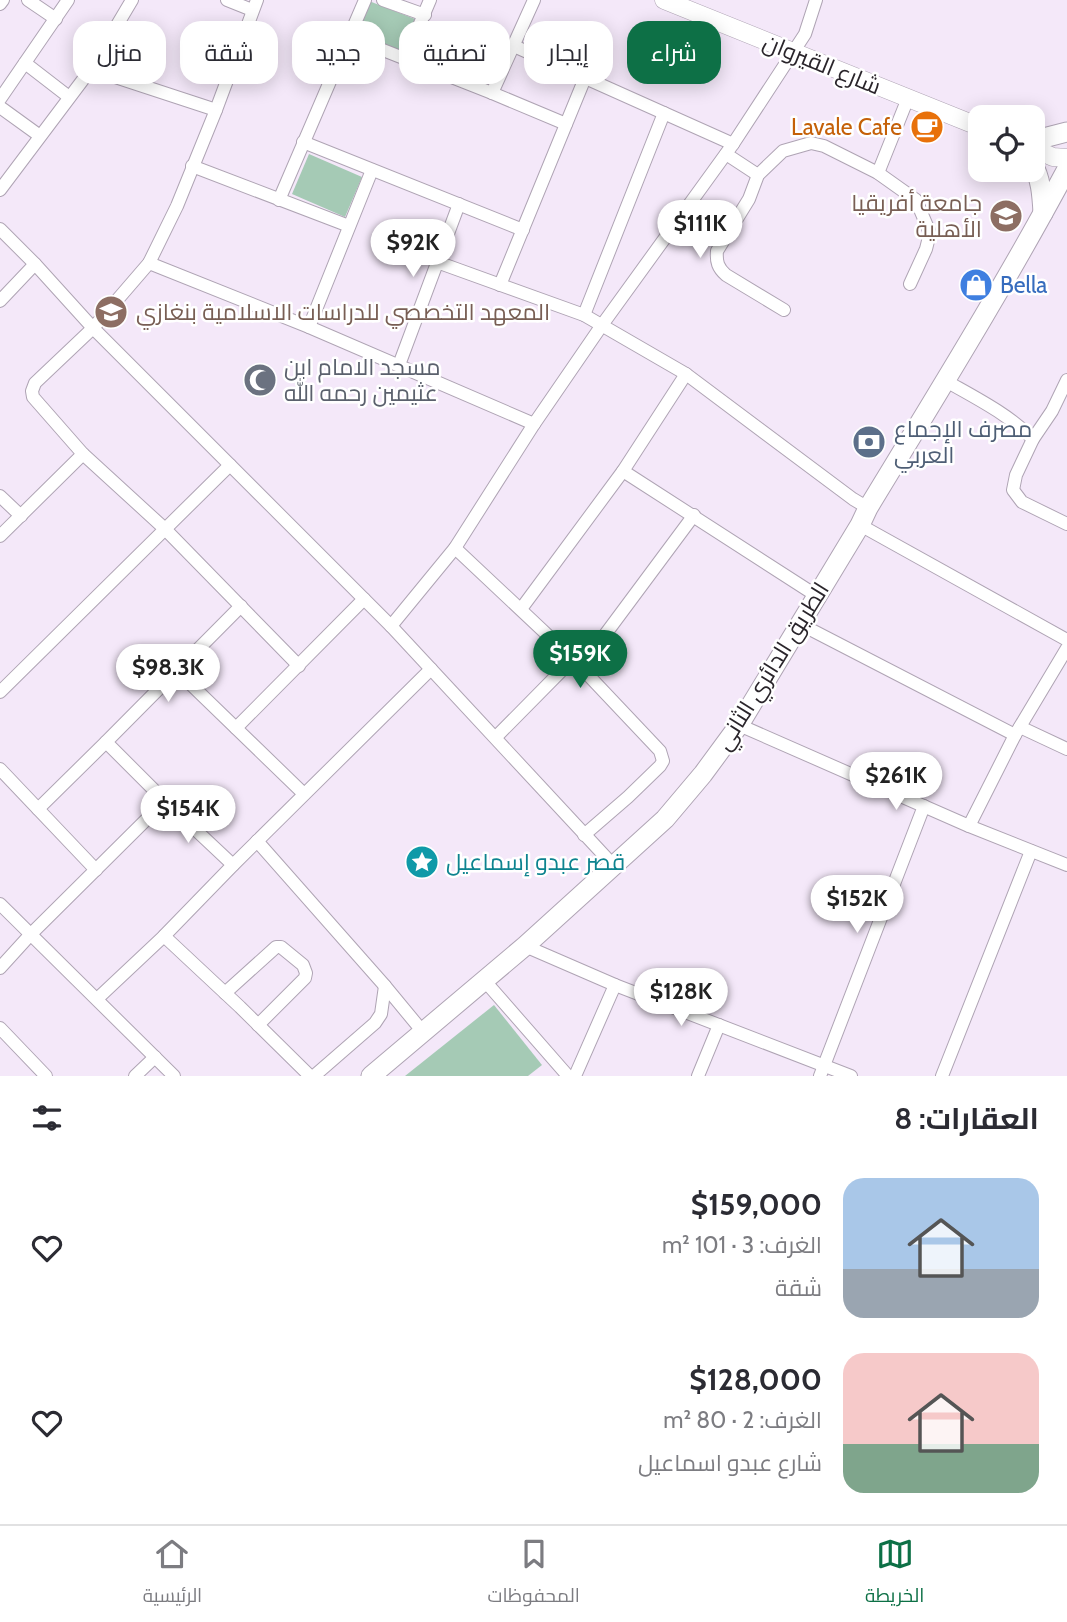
<!DOCTYPE html>
<html lang="ar">
<meta charset="utf-8">
<style>
body{margin:0;font-family:Cabin,Cairo,sans-serif;background:#f2f2f3;color:#2b2b33;direction:rtl;height:100vh;display:flex;flex-direction:column;font-size:26px;white-space:nowrap}
*{box-sizing:border-box;margin:0}
p{font-size:23px;color:#7c7c81}
.icon{flex:none;width:38px;height:38px;fill:none;stroke:currentColor;stroke-width:2;stroke-linecap:round;stroke-linejoin:round}
.map{position:relative;height:1076px;overflow:hidden;direction:ltr}
.panel{display:flex;flex-direction:column;background:#fff;flex:1}
.panel>*{flex:none}
.top-card{position:absolute;left:21px;top:21px;width:700px;height:63px;direction:rtl;display:flex;gap:14px}
.fabs{position:absolute;left:968px;top:105px;display:grid;gap:14px}
.fabs a{display:grid;place-items:center;width:77px;height:77px;border-radius:14px;background:#fff;box-shadow:0 4px 18px #0003;font-size:35px}
.price{position:absolute;translate:-50% -60px;padding:0 16px;border-radius:24px;background:#fff;color:#222;font-size:23px;line-height:46px;filter:drop-shadow(0 2px 4px #0008)}
.price::after{content:'';position:absolute;left:50%;top:42px;width:21px;height:16px;margin-left:-10px;background:inherit;clip-path:polygon(0 0,100% 0,50% 100%)}
.price.current{background:#0d7046;color:#fff}
ul{padding:0;list-style:none}
li{display:flex;align-items:center;gap:21px;height:175px;padding:0 28px}
li span{display:grid;place-items:center;flex:none;width:196px;height:140px;border-radius:21px;color:#555}
li>.icon{margin-inline-start:auto}
span .icon{width:84px;height:84px;fill:#fffc;stroke-width:1}
li b{font-size:30px}
h2{display:flex;justify-content:space-between;align-items:center;height:84px;padding:0 28px;font-size:30px}
.tag{padding:0 24px;border-radius:21px;background:#fff;box-shadow:0 4px 18px #0003;font-size:24px;line-height:63px}
.tag.current{background:#0d7046;color:#fff}
.menu{display:flex;justify-content:space-around;align-items:center;height:98px;border-top:2px solid #e1e1e2;background:#fff;font-size:19px;color:#7c7c81}
.menu a{display:grid;justify-items:center;gap:4px}
.menu .current{color:#0d7046}
.map>svg:first-child{display:block}
.green{fill:#a5cab5}
.lines{fill:none;stroke-linecap:round;stroke-linejoin:round}
.minor-casing{stroke:#afa4b4;stroke-width:14}
.secondary-casing{stroke:#afa4b4;stroke-width:19}
.primary-casing{stroke:#afa4b4;stroke-width:21}
.minor{stroke:#fff;stroke-width:12}
.secondary{stroke:#fff;stroke-width:18}
.primary{stroke:#fff;stroke-width:19}
.labels{text-anchor:middle;stroke-width:5;stroke-linejoin:round;paint-order:stroke}
.street-label{font-size:23px;fill:#2a252b;stroke:#fff}
.food-label{font-size:23px;fill:#c56008;stroke:#fff;text-anchor:end}
.education-label{font-size:23px;fill:#785e54;stroke:#fff;text-anchor:end}
.shop-label{font-size:23px;fill:#366cbe;stroke:#fff;text-anchor:start}
.worship-label{font-size:23px;fill:#5b616d;stroke:#fff;text-anchor:start}
.service-label{font-size:23px;fill:#4e5e75;stroke:#fff;text-anchor:start}
.culture-label{font-size:23px;fill:#0d838f;stroke:#fff;text-anchor:start}
</style>
<div class="map">
<svg width="1067" height="1076" viewBox="0 0 1067 1076">
<rect width="100%" height="100%" fill="#f4e8f9"/>
<g class="green">
<polygon points="369,1 415,19 402,51 357,34"/>
<polygon points="309,154 362,177 345,217 292,194"/>
<polygon points="494,1005 542,1065 528,1076 405,1076"/>
</g>
<g class="lines">
<defs>
<g id="minor">
<polyline points="28,0 56,19"/>
<polyline points="227,0 252,10"/>
<polyline points="383,0 425,15"/>
<polyline points="0,4 3,0"/>
<polyline points="350,37 492,93 566,124"/>
<polyline points="514,46 733,144"/>
<polyline points="405,59 430,0"/>
<polyline points="25,63 69,97"/>
<polyline points="91,69 216,110"/>
<polyline points="492,93 534,0"/>
<polyline points="0,99 68,0"/>
<polyline points="0,107 40,136"/>
<polyline points="303,142 523,230"/>
<polyline points="726,154 758,175"/>
<polyline points="192,166 349,226"/>
<polyline points="878,173 908,98"/>
<polyline points="0,190 91,69 132,0"/>
<polyline points="279,200 365,0"/>
<polyline points="0,229 35,264 93,328 391,626 614,866"/>
<polyline points="437,262 584,315 686,374 853,499 868,508"/>
<polyline points="149,263 309,327 534,424"/>
<polyline points="500,285 585,78"/>
<polyline points="0,301 35,264"/>
<path d="M 784,310 L 726,275 C 718,268 716,262 717,251 L 749,199 L 758,175 L 783,151 L 811,143 L 824,146 L 878,173 L 916,200 L 930,233 L 926,249 L 910,284"/>
<polyline points="584,315 664,113"/>
<polyline points="309,327 372,170"/>
<polyline points="399,365 459,204"/>
<polyline points="1067,380 1052,411 1033,439 1016,475 1013,490 1022,502 1067,524"/>
<path d="M 946,381 C 976,398 1008,414 1033,439"/>
<polyline points="83,454 165,529 299,666"/>
<polyline points="623,471 817,596"/>
<polyline points="0,496 21,516"/>
<polyline points="860,525 1067,640"/>
<polyline points="0,536 83,454 33,397 32,391 35,383 93,328 149,263 177,206 216,110 257,0"/>
<polyline points="455,548 573,659 660,751 663,761 660,766 628,797 584,835"/>
<polyline points="521,609 623,471 686,374"/>
<polyline points="800,624 1015,735"/>
<polyline points="391,626 455,548 534,424 602,325 733,144 805,34 816,0"/>
<polyline points="581,667 694,515"/>
<polyline points="177,671 304,794"/>
<polyline points="0,692 230,465"/>
<polyline points="739,725 969,826 1067,865"/>
<polyline points="1020,727 1067,749"/>
<polyline points="236,728 364,599"/>
<polyline points="496,737 573,659"/>
<polyline points="0,769 96,870"/>
<polyline points="38,809 106,742"/>
<polyline points="969,826 1015,735 1067,648"/>
<polyline points="257,841 385,986 423,1032"/>
<polyline points="233,865 165,801 106,742 241,606"/>
<polyline points="0,904 174,1076"/>
<polyline points="164,936 240,1007 310,1076"/>
<polyline points="525,946 615,985 851,1076"/>
<polyline points="0,968 30,935 165,801"/>
<polyline points="484,980 568,1076"/>
<polyline points="225,993 276,947 281,947 303,965 306,973 305,978 258,1025"/>
<polyline points="97,999 164,936 233,865 431,669"/>
<polyline points="0,1028 46,1076"/>
<polyline points="135,1076 155,1057"/>
<polyline points="314,1076 375,1023 381,1014 385,986"/>
<polyline points="575,1076 615,985"/>
<polyline points="698,1076 719,1025"/>
<polyline points="820,1076 924,806"/>
<polyline points="942,1076 1031,851"/>
</g>
<g id="secondary">
<polyline points="664,0 980,127"/>
<polyline points="1032,148 1053,157 1067,158"/>
</g>
<g id="primary">
<polyline points="1032,141 1067,132"/>
<path d="M 1032,163 C 1041,178 1042,195 1043,213"/>
<path d="M 371,1076 L 525,946 L 665,819 L 703,774 L 739,725 L 860,525 L 868,508 C 936,396 1005,285 1067,169"/>
</g>
</defs>
<use href="#minor" class="minor-casing"/>
<use href="#secondary" class="secondary-casing"/>
<use href="#primary" class="primary-casing"/>
<use href="#minor" class="minor"/>
<use href="#secondary" class="secondary"/>
<use href="#primary" class="primary"/>
</g>
<defs>
<symbol id="cafe-disc" viewBox="-11 -11 22 22"><circle r="9.5" fill="#e8710a" stroke="#fff"/><path d="M-5.5-4.5H6V0H3Q3 3.5 0 3.5H-2.5Q-5.5 3.5-5.5 0ZM3-3.2v2h1.7v-2ZM-6 4.5H4V6H-6Z" fill="#fff"/></symbol>
<symbol id="university-disc" viewBox="-11 -11 22 22"><circle r="9.5" fill="#8d6e63" stroke="#fff"/><path d="M0-5L7-2L0 1L-7-2ZM-4 1L0 2.5L4 1V4Q0 6-4 4Z" fill="#fff"/></symbol>
<symbol id="shop-disc" viewBox="-11 -11 22 22"><circle r="9.5" fill="#3f7fe0" stroke="#fff"/><path d="M-5-2.5h2.3a2.7 3.5 0 0 1 5.4 0H5L5.5 6h-11ZM-1.5-2.5h3a1.5 2.3 0 0 0-3 0Z" fill="#fff"/></symbol>
<symbol id="school-disc" viewBox="-11 -11 22 22"><circle r="9.5" fill="#8d6e63" stroke="#fff"/><path d="M0-5L7-2L0 1L-7-2ZM-4 1L0 2.5L4 1V4Q0 6-4 4Z" fill="#fff"/></symbol>
<symbol id="mosque-disc" viewBox="-11 -11 22 22"><circle r="9.5" fill="#6b7280" stroke="#fff"/><path d="M3.5-4.9A6 6 0 1 0 3.5 4.9A5 5 0 1 1 3.5-4.9Z" fill="#fff"/></symbol>
<symbol id="bank-disc" viewBox="-11 -11 22 22"><circle r="9.5" fill="#5c6f8a" stroke="#fff"/><path d="M-6-4H6V4H-6ZM0-2.3a2.3 2.3 0 1 0 0 4.6a2.3 2.3 0 1 0 0-4.6Z" fill="#fff"/></symbol>
<symbol id="sight-disc" viewBox="-11 -11 22 22"><circle r="9.5" fill="#0f9aa8" stroke="#fff"/><path d="M0-6L1.8-2.2L6-1.7L2.9 1.2L3.7 5.4L0 3.3L-3.7 5.4L-2.9 1.2L-6-1.7L-1.8-2.2Z" fill="#fff"/></symbol>
</defs>
<g fill-rule="evenodd">
<use href="#cafe-disc" x="908" y="108" width="38" height="38"/>
<use href="#university-disc" x="987" y="197" width="38" height="38"/>
<use href="#shop-disc" x="957" y="266" width="38" height="38"/>
<use href="#school-disc" x="92" y="293" width="38" height="38"/>
<use href="#mosque-disc" x="241" y="361" width="38" height="38"/>
<use href="#bank-disc" x="850" y="423" width="38" height="38"/>
<use href="#sight-disc" x="403" y="843" width="38" height="38"/>
</g>
<g class="labels">
<g class="street-label">
<text transform="translate(822 64) rotate(22)" y="8">شارع القيروان</text>
<text transform="translate(772 666) rotate(-58)" y="8">الطريق الدائري الثاني</text>
</g>
<g class="food-label">
<text x="902" y="135">Lavale Cafe</text>
</g>
<g class="education-label">
<text x="982" y="211">جامعة أفريقيا<tspan x="982" dy="26">الأهلية</tspan></text>
<text x="136" y="320" text-anchor="start">المعهد التخصصي للدراسات الاسلامية بنغازي</text>
</g>
<g class="shop-label">
<text x="1000" y="293">Bella</text>
</g>
<g class="worship-label">
<text x="284" y="375">مسجد الامام ابن<tspan x="284" dy="26">عثيمين رحمه الله</tspan></text>
</g>
<g class="service-label">
<text x="894" y="437">مصرف الإجماع<tspan x="894" dy="26">العربي</tspan></text>
</g>
<g class="culture-label">
<text x="446" y="870">قصر عبدو إسماعيل</text>
</g>
</g>
</svg>
<div class="fabs">
<a><svg class="icon" aria-label="locate" viewBox="0 0 24 24"><circle cx="12" cy="12" r="6"/><path d="M12 2v4M12 18v4M2 12h4M18 12h4"/></svg></a>
</div>
<b class="price" style="left:700px;top:260px">$111K</b>
<b class="price" style="left:413px;top:279px">$92K</b>
<b class="price current" style="left:580px;top:690px">$159K</b>
<b class="price" style="left:168px;top:704px">$98.3K</b>
<b class="price" style="left:896px;top:812px">$261K</b>
<b class="price" style="left:188px;top:845px">$154K</b>
<b class="price" style="left:857px;top:935px">$152K</b>
<b class="price" style="left:681px;top:1028px">$128K</b>
<div class="top-card">
<a class="tag current">شراء</a>
<a class="tag">إيجار</a>
<a class="tag">تصفية</a>
<a class="tag">جديد</a>
<a class="tag">شقة</a>
<a class="tag">منزل</a>
</div>
</div>
<section class="panel">
<h2>العقارات: 8<svg class="icon" aria-label="filters" viewBox="0 0 24 24"><path d="M4 7h16M4 17h16"/><circle cx="9" cy="7" r="2"/><circle cx="15" cy="17" r="2"/></svg></h2>
<ul>
<li><span style="background:linear-gradient(#a9c7e8 65%,#9aa5b1 0)"><svg class="icon" aria-label="home" viewBox="0 0 24 24"><path d="M3 11l9-7 9 7M6 9v11h12V9"/></svg></span><div><b>$159,000</b><p>الغرف: 3 · 101 m²</p><p>شقة</p></div><svg class="icon" aria-label="heart" viewBox="0 0 24 24"><path d="M12 20l-8-8c-3-5 5-10 8-4 3-6 11-1 8 4z"/></svg></li>
<li><span style="background:linear-gradient(#f6c9c9 65%,#7fa58c 0)"><svg class="icon" aria-label="home" viewBox="0 0 24 24"><path d="M3 11l9-7 9 7M6 9v11h12V9"/></svg></span><div><b>$128,000</b><p>الغرف: 2 · 80 m²</p><p>شارع عبدو اسماعيل</p></div><svg class="icon" aria-label="heart" viewBox="0 0 24 24"><path d="M12 20l-8-8c-3-5 5-10 8-4 3-6 11-1 8 4z"/></svg></li>
</ul>
</section>
<nav class="menu">
<a class="current"><svg class="icon" aria-label="map" viewBox="0 0 24 24"><path d="M3 6l6-2 6 2 6-2v14l-6 2-6-2-6 2zM9 4v14M15 6v14"/></svg>الخريطة</a>
<a><svg class="icon" aria-label="saved" viewBox="0 0 24 24"><path d="M7 4h10v16l-5-4-5 4z"/></svg>المحفوظات</a>
<a><svg class="icon" aria-label="home" viewBox="0 0 24 24"><path d="M3 11l9-7 9 7M6 9v11h12V9"/></svg>الرئيسية</a>
</nav>
